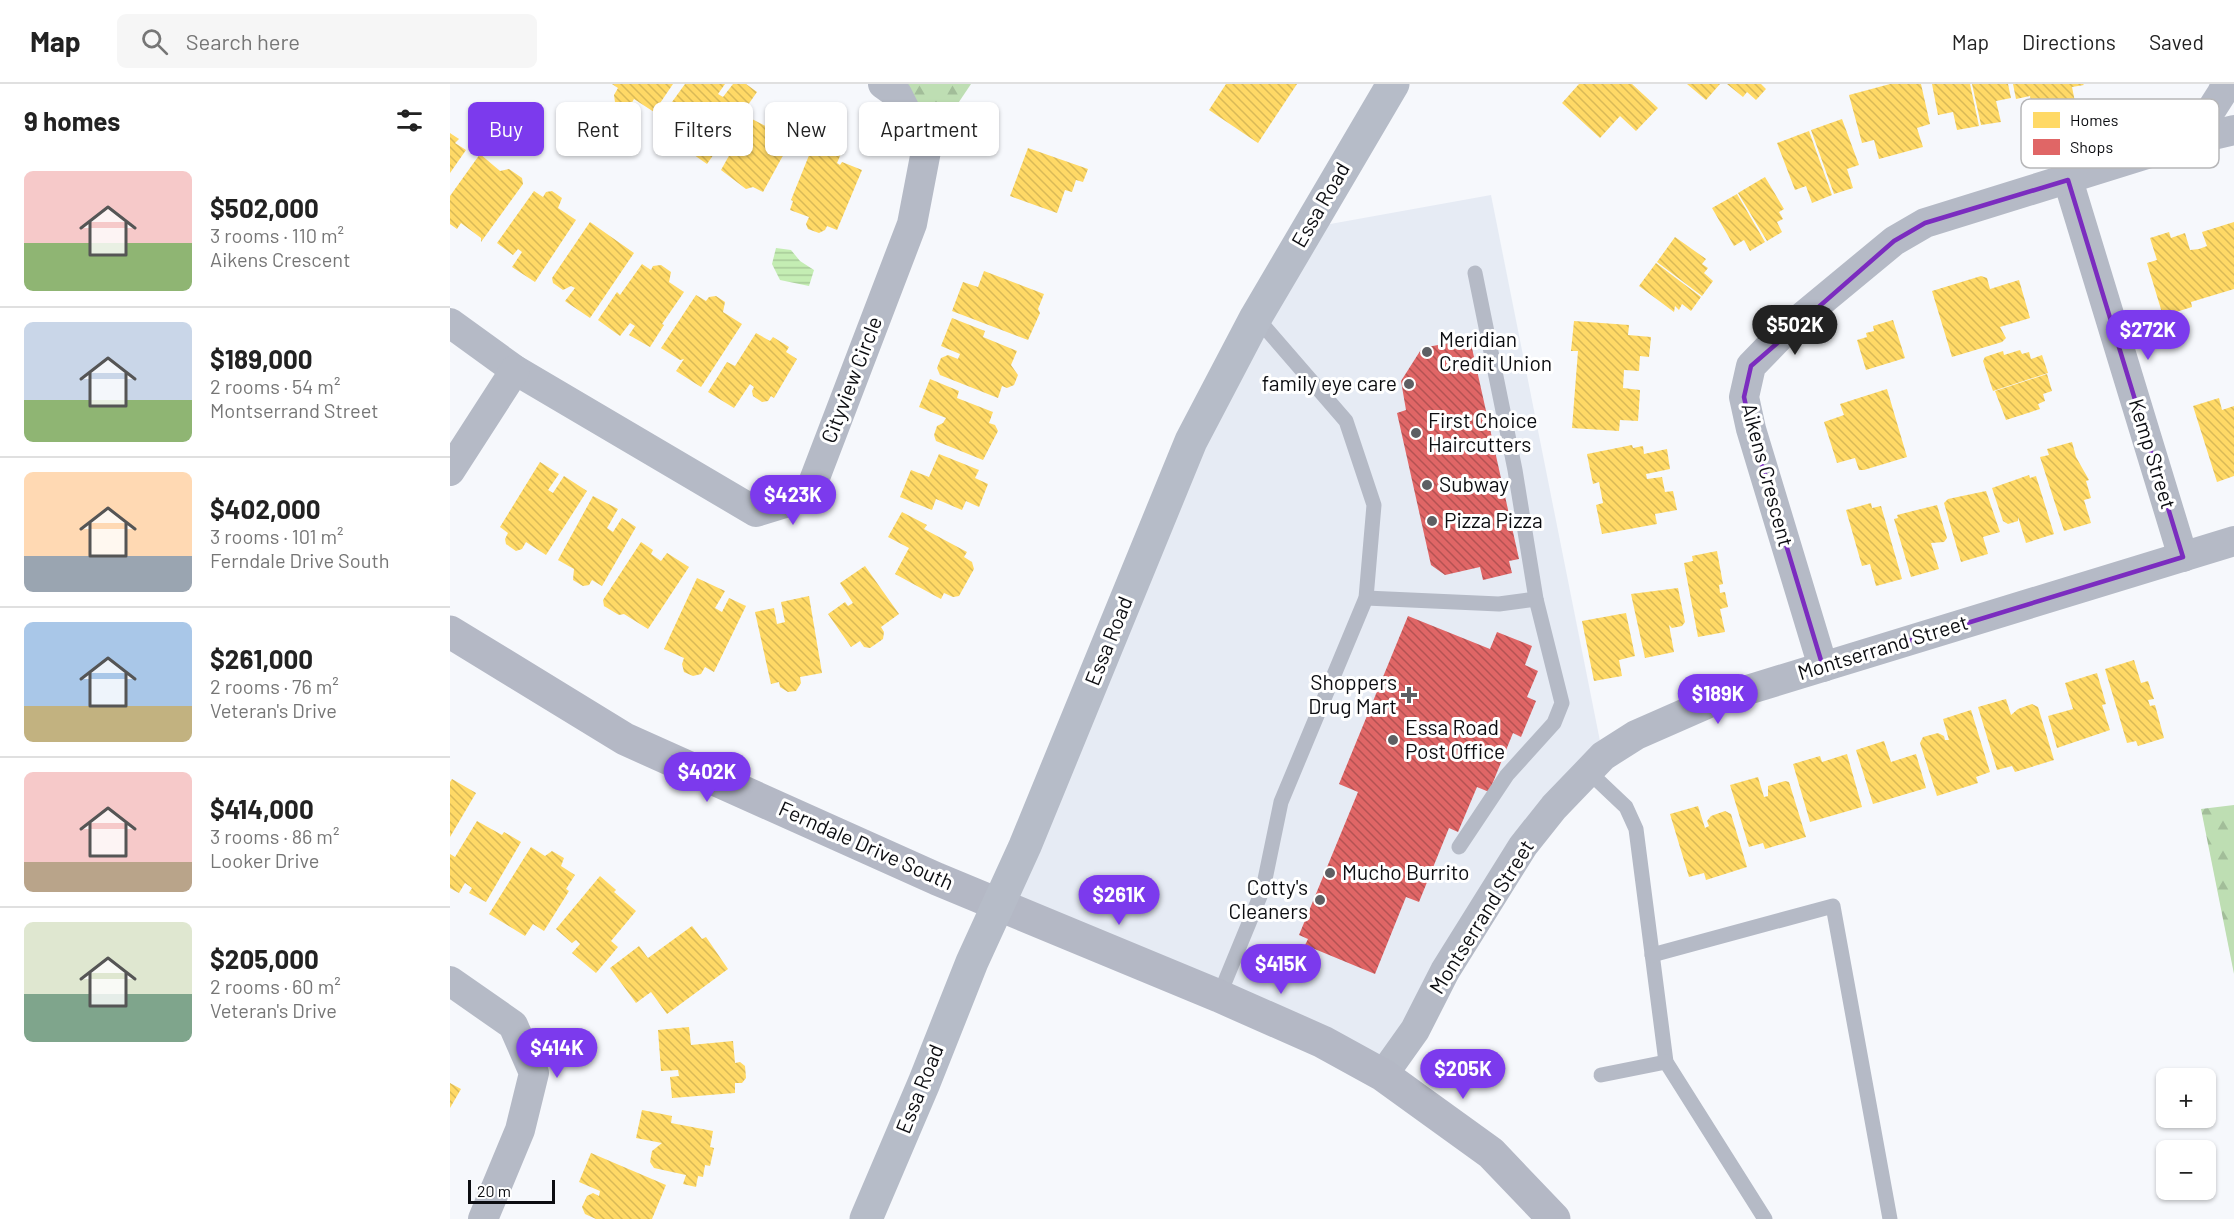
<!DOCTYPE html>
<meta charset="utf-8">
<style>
body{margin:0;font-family:Barlow,sans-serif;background:#f6f6f6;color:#222;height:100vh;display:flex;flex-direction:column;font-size:22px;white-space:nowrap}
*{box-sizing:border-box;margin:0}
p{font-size:20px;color:#767676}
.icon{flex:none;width:33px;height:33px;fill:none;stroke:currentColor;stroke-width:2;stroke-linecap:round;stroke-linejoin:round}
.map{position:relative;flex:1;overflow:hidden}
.drawer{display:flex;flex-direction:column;background:#fff;width:450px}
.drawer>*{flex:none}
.top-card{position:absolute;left:18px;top:18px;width:570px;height:54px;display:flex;gap:12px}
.buttons{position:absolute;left:1706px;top:984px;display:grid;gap:12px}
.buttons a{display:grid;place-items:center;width:60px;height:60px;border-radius:9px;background:#fff;box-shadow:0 2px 4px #0004;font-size:30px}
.scale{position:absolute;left:18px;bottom:15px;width:87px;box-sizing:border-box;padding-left:6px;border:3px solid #0c0d11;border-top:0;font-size:16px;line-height:21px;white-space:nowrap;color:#0c0d11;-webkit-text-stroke:4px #fff;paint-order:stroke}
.price{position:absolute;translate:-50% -51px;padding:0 14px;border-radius:21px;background:#7c3aed;color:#fff;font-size:20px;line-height:39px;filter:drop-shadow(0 2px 3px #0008)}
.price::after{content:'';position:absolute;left:50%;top:36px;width:18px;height:14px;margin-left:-9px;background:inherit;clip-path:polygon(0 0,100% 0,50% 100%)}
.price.current{background:#222;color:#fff}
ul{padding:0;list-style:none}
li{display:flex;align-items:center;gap:18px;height:150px;padding:0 24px}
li+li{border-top:2px solid #e0e0e0}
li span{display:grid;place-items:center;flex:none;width:168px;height:120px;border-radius:9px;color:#555}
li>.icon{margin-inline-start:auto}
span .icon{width:72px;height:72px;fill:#fffc;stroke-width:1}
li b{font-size:26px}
h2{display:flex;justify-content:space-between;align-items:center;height:72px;padding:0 24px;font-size:26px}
.chip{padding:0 21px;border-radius:9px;background:#fff;box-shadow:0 2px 4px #0004;font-size:21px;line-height:54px}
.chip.current{background:#7c3aed;color:#fff}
header{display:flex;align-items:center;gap:36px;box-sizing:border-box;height:84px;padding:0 30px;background:#fff;border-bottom:2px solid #e0e0e0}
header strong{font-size:28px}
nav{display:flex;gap:33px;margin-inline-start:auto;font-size:21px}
.search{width:420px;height:54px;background:#f6f6f6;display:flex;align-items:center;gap:15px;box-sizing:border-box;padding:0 21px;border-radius:9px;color:#767676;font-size:22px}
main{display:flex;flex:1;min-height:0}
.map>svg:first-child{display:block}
.built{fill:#e6ebf4}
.forest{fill:url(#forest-firs)}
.water{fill:url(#water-rules)}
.homes{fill:url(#homes-back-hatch)}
.shops{fill:url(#shops-back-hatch)}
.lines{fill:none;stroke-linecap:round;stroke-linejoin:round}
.lane{stroke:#b5bac6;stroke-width:15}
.street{stroke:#b5bac6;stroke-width:30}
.secondary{stroke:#b4b8c5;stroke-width:33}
.primary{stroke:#b6bcc8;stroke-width:33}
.marked{fill:none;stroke:#7b2cbf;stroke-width:4.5;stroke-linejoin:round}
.poi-dot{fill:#5e5f63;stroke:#fff;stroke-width:2}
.labels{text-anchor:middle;stroke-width:6;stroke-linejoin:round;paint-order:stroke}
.street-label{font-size:21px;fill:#0c0d11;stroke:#fff}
.poi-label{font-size:21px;fill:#0c0d11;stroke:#fff;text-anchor:start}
.key{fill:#fff;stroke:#b6b6b8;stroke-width:1.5}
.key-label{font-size:16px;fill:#0c0d11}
</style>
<header>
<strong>Map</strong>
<div class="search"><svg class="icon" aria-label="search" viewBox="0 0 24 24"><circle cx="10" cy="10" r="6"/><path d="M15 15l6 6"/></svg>Search here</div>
<nav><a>Map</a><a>Directions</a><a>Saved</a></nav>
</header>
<main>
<section class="drawer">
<h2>9 homes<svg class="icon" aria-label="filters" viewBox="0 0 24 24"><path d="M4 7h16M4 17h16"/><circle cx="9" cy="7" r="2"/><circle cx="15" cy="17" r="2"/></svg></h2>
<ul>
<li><span style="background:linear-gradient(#f6c9c9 60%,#8fb573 0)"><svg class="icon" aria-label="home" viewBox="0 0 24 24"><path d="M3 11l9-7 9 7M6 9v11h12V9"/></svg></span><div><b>$502,000</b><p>3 rooms · 110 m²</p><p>Aikens Crescent</p></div></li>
<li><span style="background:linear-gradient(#c9d6e8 65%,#8fb573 0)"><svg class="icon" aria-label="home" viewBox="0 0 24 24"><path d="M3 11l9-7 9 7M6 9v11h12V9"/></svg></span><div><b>$189,000</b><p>2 rooms · 54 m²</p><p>Montserrand Street</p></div></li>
<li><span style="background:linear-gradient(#ffd9b3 70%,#9aa5b1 0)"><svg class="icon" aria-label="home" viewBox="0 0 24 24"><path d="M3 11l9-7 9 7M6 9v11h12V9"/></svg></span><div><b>$402,000</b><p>3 rooms · 101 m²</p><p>Ferndale Drive South</p></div></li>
<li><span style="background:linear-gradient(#a9c7e8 70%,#c2b280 0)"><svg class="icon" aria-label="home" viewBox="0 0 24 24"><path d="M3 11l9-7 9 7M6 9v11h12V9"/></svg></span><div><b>$261,000</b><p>2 rooms · 76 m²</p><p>Veteran's Drive</p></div></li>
<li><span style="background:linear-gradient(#f6c9c9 75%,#b9a48a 0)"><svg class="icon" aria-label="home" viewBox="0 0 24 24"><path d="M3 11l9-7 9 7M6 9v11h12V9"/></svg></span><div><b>$414,000</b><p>3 rooms · 86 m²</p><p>Looker Drive</p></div></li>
<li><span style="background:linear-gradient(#dfe7d0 60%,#7fa58c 0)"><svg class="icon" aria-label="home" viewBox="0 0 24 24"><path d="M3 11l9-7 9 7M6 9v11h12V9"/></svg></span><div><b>$205,000</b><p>2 rooms · 60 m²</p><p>Veteran's Drive</p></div></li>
</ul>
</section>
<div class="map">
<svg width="1784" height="1135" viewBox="0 0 1784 1135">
<defs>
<pattern id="forest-firs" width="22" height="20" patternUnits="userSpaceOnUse" patternTransform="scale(1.5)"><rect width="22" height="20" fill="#bedeb3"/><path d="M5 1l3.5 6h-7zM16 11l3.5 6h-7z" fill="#a2bd99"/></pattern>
<pattern id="water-rules" width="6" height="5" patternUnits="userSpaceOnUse" patternTransform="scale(1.5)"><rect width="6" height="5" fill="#c4edb3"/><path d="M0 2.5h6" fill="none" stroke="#a7ca99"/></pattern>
<pattern id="homes-back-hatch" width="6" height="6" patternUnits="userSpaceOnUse" patternTransform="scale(1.5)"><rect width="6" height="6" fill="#ffd966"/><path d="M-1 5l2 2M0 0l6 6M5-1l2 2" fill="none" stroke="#d9b957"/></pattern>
<pattern id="shops-back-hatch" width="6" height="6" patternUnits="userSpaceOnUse" patternTransform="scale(1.5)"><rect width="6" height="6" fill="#e06666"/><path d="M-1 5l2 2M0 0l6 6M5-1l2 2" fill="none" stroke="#b45253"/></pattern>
</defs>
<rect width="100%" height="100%" fill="#f6f8fc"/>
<polygon class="built" points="1041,111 1153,672 933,991 549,819 741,357 858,144"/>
<g class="forest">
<polygon points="433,0 521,0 476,67"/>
<polygon points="1784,721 1784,890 1751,725"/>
</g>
<polygon class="water" points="326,164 341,166 350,177 364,186 359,202 330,196 322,180"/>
<g class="homes">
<polygon points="162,0 223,0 204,28 184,15 180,22 172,23 165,18 164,11 168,4"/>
<polygon points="235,0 275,0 268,10 273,13 283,0 296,0 307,8 257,80 204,43"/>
<polygon points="776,0 847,0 808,59 759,26"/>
<polygon points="1129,0 1182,0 1208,24 1186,47 1170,32 1150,54 1112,19"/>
<polygon points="1237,0 1270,0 1256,16"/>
<polygon points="1277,0 1311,0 1316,5 1306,16 1297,8 1293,13"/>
<polygon points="1440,0 1471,0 1480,40 1467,44 1473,63 1429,75 1424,56 1412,59 1399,11"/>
<polygon points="1482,0 1520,0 1529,42 1507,46 1503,28 1488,31"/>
<polygon points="1522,0 1558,0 1561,14 1546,17 1551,38 1531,41"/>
<polygon points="1563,0 1633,0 1634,1 1622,3 1626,23 1584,31 1580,12 1566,15"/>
<polygon points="334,29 360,44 345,71 336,66 313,108 303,103 296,105 271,86 300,34 325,47"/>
<polygon points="1392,35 1409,81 1397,85 1403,104 1384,110 1361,46"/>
<polygon points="1359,47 1382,111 1362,119 1356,102 1345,106 1327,59"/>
<polygon points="0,49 9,55 5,59 16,66 0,89"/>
<polygon points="366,54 393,65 387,79 390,81 392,78 412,86 387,146 377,142 375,146 369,149 358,145 356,140 359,133 340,126 343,117 341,116"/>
<polygon points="578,64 638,85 633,98 626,96 622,108 615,106 607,129 560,112"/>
<polygon points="30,70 50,87 59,85 72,94 73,100 31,158 31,154 11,139 7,145 0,140 0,112"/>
<polygon points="1315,93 1334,125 1329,128 1333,135 1327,138 1332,148 1317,157 1288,109"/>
<polygon points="84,107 93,113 96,108 102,107 112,114 108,124 126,136 85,198 62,183 72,168 68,165 63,171 47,159"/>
<polygon points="1287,110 1315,158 1300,167 1294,156 1284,162 1262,124"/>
<polygon points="140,138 184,169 140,234 115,217 125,204 121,202 113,206 103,199 102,194"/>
<polygon points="1784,138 1784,205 1741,218 1742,223 1713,232 1697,179 1707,176 1700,154 1719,148 1721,154 1735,149 1740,166 1749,165 1757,162 1752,148"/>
<polygon points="1225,153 1256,175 1252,180 1258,184 1254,189 1263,197 1252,212 1207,178"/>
<polygon points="1206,179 1251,213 1241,227 1232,220 1229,226 1225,222 1224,228 1189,202"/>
<polygon points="192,180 201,186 203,182 211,181 221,188 219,198 234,208 212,240 214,241 200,263 179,251 185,242 180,239 170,252 148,236 167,208 170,211"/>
<polygon points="534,187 594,210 588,225 590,229 578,256 502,227 513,198 528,203"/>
<polygon points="1531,192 1537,194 1540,205 1569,196 1580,234 1550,243 1556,254 1552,258 1502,273 1482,207"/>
<polygon points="246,211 256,217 259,213 266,212 275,218 273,228 292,240 251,303 226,287 234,275 230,276 211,264"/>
<polygon points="502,234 535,247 533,253 567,267 561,281 568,291 564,301 557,304 552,302 548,314 490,291 487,284 491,274 498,271 508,275 510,270 491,262"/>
<polygon points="1443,236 1455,274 1416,286 1407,256 1417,253 1416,249 1424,247 1423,242"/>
<polygon points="1124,237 1179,241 1178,251 1201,253 1199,273 1190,272 1189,287 1174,286 1173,304 1190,306 1188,337 1170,336 1169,347 1122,344 1128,267 1121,267"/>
<polygon points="306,249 320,257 323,253 339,263 336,268 347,275 324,314 321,312 318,317 312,318 303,312 302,307 304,303 300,300 284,324 258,308 277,278 285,282"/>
<polygon points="1570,266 1572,270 1579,268 1581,275 1592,271 1598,289 1543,307 1533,277 1535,273 1553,267 1554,271"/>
<polygon points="1597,290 1602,307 1593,310 1595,317 1588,320 1590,325 1556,336 1545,307"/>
<polygon points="480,295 509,307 507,314 543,328 539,339 545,341 548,347 533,376 486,357 484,351 487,342 493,339 496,334 469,323"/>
<polygon points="1437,305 1457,373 1414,386 1409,386 1405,374 1387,379 1374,338 1394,331 1390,320"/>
<polygon points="1769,314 1772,326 1784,322 1784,392 1767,398 1743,322"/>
<polygon points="1622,358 1626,373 1639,396 1636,397 1641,414 1634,416 1641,439 1614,447 1590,373 1599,371 1597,365"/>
<polygon points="1182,361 1183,364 1193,362 1194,370 1217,365 1220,385 1196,390 1197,395 1212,393 1215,408 1223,407 1227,426 1205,430 1207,440 1152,450 1146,421 1153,419 1149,398 1143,400 1137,370"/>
<polygon points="489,370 529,386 525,394 538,400 529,423 516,417 512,426 486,415 482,426 450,413 461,386 479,393"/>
<polygon points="90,378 109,390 98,406 103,409 114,392 137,407 96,471 76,458 72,465 66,467 56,460 55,455 58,449 50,443"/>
<polygon points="1579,391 1580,394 1586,392 1604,450 1576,459 1568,433 1568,437 1558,440 1553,437 1542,404"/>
<polygon points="1536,407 1550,448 1533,453 1538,470 1511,478 1494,419 1498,415"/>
<polygon points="143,412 168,425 157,444 163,448 172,434 186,443 152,502 142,496 139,501 133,502 123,496 124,485 108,476"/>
<polygon points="1421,419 1422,424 1431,422 1452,495 1426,502 1420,480 1412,482 1396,426"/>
<polygon points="1487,421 1497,454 1494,458 1481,459 1489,485 1461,493 1444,435 1448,434 1447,431"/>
<polygon points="452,428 477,441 474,445 517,468 514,473 522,478 524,485 509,512 503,513 494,509 491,515 445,490 459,464 438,453"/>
<polygon points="191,458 203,466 201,470 211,477 217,469 239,483 198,545 174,530 169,531 154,522 153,516"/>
<polygon points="1267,467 1273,500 1269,501 1270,509 1275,508 1278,523 1270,525 1275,548 1248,553 1234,479 1243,477 1242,472"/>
<polygon points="415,482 449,530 431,543 434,548 433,555 420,564 414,563 410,557 401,563 378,530 395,518 398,522 403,519 390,499"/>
<polygon points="247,494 275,507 265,524 272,528 279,514 296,522 264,588 255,583 251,590 243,592 234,588 232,580 234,574 214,565"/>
<polygon points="1228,504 1235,538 1232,542 1222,544 1219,541 1224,568 1195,574 1181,510"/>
<polygon points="359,512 372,589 350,593 351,599 346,607 338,608 330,603 329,598 321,600 305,528 324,524 327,540 335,538 331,518"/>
<polygon points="1176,529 1185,572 1169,576 1172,592 1144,597 1132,537"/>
<polygon points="1684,576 1691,599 1698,597 1704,615 1698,616 1700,622 1705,621 1714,654 1688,662 1686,657 1677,659 1655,585"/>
<polygon points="1647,589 1656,620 1652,621 1660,646 1607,664 1598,632 1623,625 1615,599"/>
<polygon points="1556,615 1561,631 1568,625 1582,620 1588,623 1604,676 1565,688 1562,682 1547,686 1528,623"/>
<polygon points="1521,626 1540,688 1526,693 1528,699 1487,712 1470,659 1473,653 1488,649 1494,652 1495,656 1499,656 1493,635"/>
<polygon points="1434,657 1441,678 1466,670 1476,704 1423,720 1406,666"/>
<polygon points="1397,670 1412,723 1360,738 1343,680 1370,672 1372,678"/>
<polygon points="1308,693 1314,713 1318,712 1318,702 1335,697 1339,698 1356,753 1315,765 1313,759 1299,763 1280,701"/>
<polygon points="2,695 26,709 0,753 0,698"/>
<polygon points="1248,722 1255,744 1259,742 1257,737 1261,732 1275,727 1281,730 1297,783 1256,796 1254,789 1239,793 1220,730"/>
<polygon points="27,737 52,751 54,748 71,758 36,818 19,809 22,804 15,799 9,809 0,804 0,770 5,773"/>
<polygon points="81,763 95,772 102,767 114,774 111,782 125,791 116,805 119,807 94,847 83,840 75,852 39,830"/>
<polygon points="150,792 166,806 164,808 186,827 161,857 168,863 146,889 122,869 130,860 126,856 122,859 106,845"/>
<polygon points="242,842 252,855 256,853 278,885 217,930 201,908 186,919 160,884 189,862 198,874"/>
<polygon points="239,943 241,961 283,957 285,979 290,978 295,982 296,994 292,999 285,999 285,1009 222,1014 220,993 229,992 228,986 211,987 208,946"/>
<polygon points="0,999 11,1005 0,1024"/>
<polygon points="192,1026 222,1032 221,1039 263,1047 260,1063 264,1064 260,1082 255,1081 253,1093 248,1092 246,1103 233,1100 236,1091 204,1084 200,1078 202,1067 212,1059 186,1054"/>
<polygon points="141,1069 216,1101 202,1135 146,1135 135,1130 132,1123 137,1112 143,1109 149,1112 150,1107 129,1098"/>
</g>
<g class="shops">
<polygon points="1020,255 1069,475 1059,477 1062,489 1033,496 1030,483 995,491 981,481 947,329 956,326 951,297 972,264"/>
<polygon points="958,532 1040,565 1047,548 1082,562 1075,581 1088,587 1077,613 1086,617 1071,653 1063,649 1039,708 1027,703 1008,748 999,744 969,818 956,813 925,890 855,861 858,855 849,851 908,708 889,700"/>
</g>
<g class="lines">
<g class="lane">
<polyline points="916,514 1049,520 1086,515"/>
<polyline points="1138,687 1176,723 1186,745 1216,978 1315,1135"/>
<polyline points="1009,763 1057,691 1104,639 1112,619 1086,515 1065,386 1025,189"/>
<polyline points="1202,871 1383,822 1440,1135"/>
<polyline points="769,912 813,805 831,718 916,514 924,421 896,337 806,233"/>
<polyline points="1151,991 1216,978"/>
</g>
<g class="street">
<polyline points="1742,56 1772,9 1776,0"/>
<polyline points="1618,96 1733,473"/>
<polyline points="0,239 65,286 306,428 358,412 462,140 476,67 447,10 433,0"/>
<polyline points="0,387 65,286"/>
<polyline points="1373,583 1301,345 1294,313 1301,282 1334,248 1444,157 1475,139 1742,56 1784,46"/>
<polyline points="0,897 63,941 84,989 70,1046 33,1135"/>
<polyline points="933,991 965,946 995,887 1073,762 1104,723 1153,672 1186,651 1268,615 1784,457"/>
</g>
<polyline class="secondary" points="0,548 175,655 487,795 769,912 873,958 933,991 1041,1069 1104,1135"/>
<polyline class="primary" points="416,1135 474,999 522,878 575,762 741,357 806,233 943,0"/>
</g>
<path class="marked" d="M 1618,96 L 1733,473 L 1373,583 L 1301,345 L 1294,313 L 1301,282 L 1444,157 L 1475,139 Z"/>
<g class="poi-dot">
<circle cx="977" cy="268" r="6"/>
<circle cx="959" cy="300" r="6"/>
<circle cx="966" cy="349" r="6"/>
<circle cx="977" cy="401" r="6"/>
<circle cx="982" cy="437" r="6"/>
<path d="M956 602h6v6h6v6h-6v6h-6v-6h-6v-6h6z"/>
<circle cx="943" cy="656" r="6"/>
<circle cx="880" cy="789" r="6"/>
<circle cx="870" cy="816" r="6"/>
</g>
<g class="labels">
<g class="street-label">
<text transform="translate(871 121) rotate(-60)" y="7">Essa Road</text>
<text transform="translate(402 296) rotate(-69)" y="7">Cityview Circle</text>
<text transform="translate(1702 370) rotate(73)" y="7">Kemp Street</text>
<text transform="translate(1317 391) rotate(75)" y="7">Aikens Crescent</text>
<text transform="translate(659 557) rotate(-68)" y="7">Essa Road</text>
<text transform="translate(1433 564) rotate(-17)" y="7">Montserrand Street</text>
<text transform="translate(416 762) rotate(24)" y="7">Ferndale Drive South</text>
<text transform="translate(1032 833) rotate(-58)" y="7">Montserrand Street</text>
<text transform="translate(470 1005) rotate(-68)" y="7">Essa Road</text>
</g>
<g class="poi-label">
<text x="989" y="263">Meridian<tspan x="989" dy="24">Credit Union</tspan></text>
<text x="947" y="307" text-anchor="end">family eye care</text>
<text x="978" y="344">First Choice<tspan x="978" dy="24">Haircutters</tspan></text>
<text x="989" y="408">Subway</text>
<text x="994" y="444">Pizza Pizza</text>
<text x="947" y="606" text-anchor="end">Shoppers<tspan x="947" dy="24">Drug Mart</tspan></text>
<text x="955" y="651">Essa Road<tspan x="955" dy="24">Post Office</tspan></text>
<text x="892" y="796">Mucho Burrito</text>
<text x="858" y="811" text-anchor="end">Cotty's<tspan x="858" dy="24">Cleaners</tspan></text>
</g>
</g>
<rect x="1571" y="15" width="198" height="69" rx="9" class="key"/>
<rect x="1583" y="28" width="27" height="16" fill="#ffd966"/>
<rect x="1583" y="55" width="27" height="16" fill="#e06666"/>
<g class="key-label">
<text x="1620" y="42">Homes</text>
<text x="1620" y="69">Shops</text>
</g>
</svg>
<div class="buttons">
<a>+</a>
<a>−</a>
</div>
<div class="scale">20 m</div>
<b class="price current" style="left:1345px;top:272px">$502K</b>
<b class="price" style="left:1698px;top:277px">$272K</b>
<b class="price" style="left:343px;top:442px">$423K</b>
<b class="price" style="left:1268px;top:641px">$189K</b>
<b class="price" style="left:257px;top:719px">$402K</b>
<b class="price" style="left:669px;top:842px">$261K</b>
<b class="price" style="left:831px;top:911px">$415K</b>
<b class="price" style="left:107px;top:995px">$414K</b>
<b class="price" style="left:1013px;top:1016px">$205K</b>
<div class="top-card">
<a class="chip current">Buy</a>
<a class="chip">Rent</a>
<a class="chip">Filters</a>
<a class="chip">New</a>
<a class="chip">Apartment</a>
</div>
</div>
</main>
